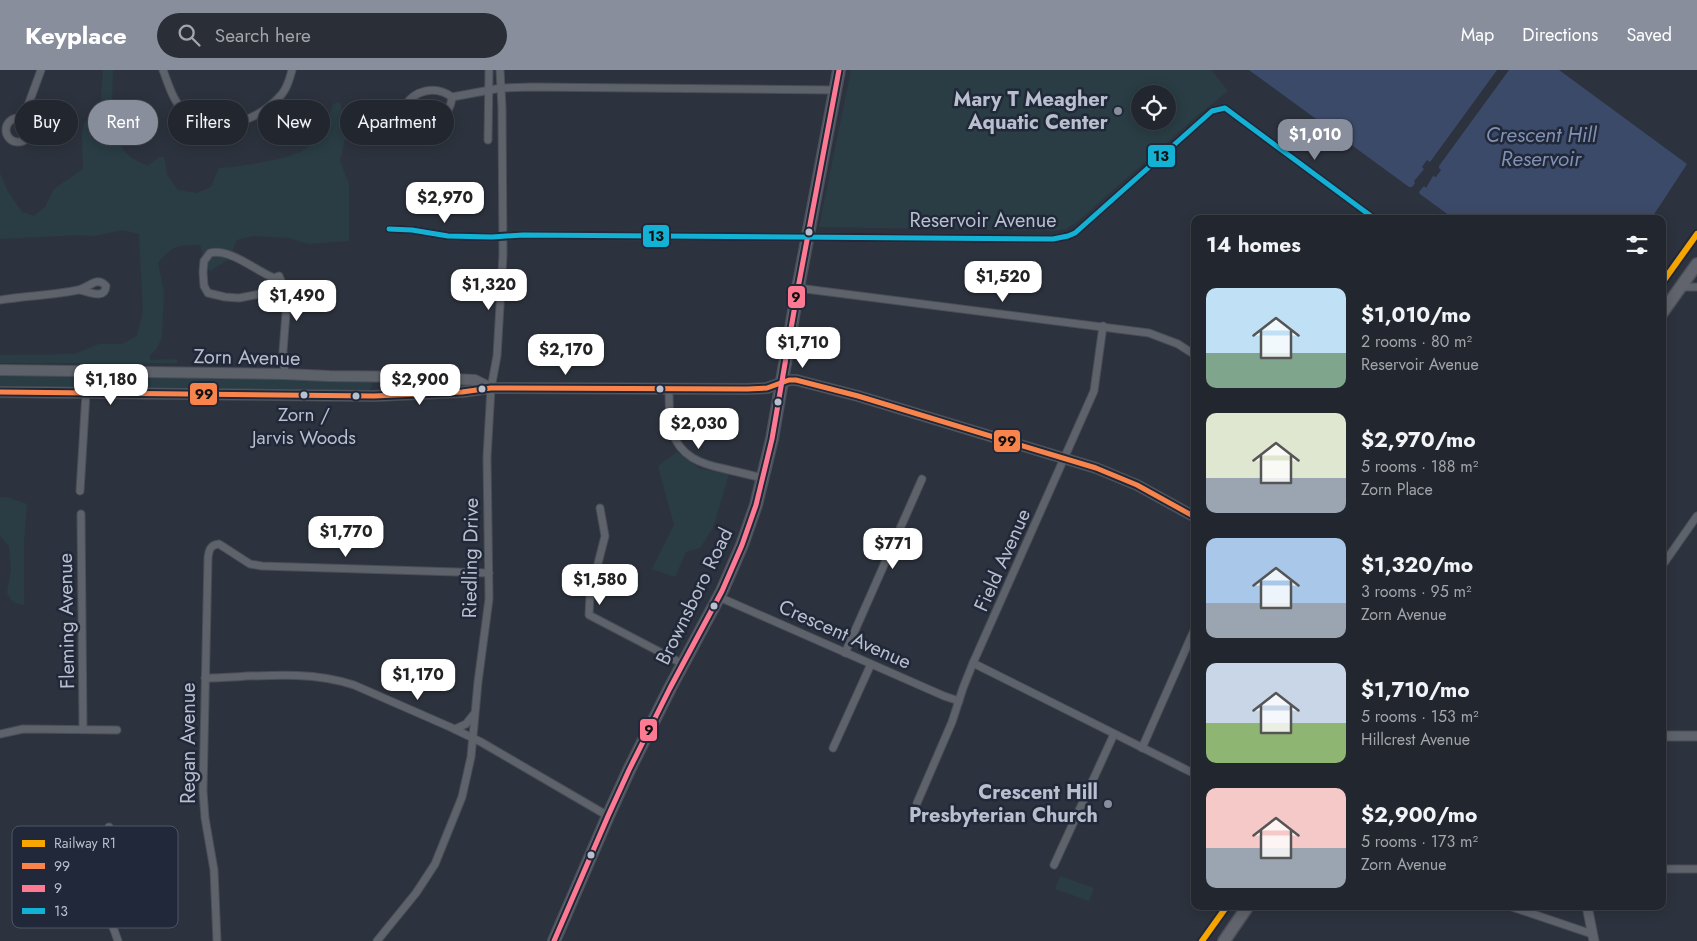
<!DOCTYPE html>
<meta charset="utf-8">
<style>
body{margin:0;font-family:Jost,sans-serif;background:#2a2e36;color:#f1f3f6;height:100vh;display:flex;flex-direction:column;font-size:19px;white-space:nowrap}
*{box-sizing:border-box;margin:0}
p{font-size:16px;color:#a2a5aa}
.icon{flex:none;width:28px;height:28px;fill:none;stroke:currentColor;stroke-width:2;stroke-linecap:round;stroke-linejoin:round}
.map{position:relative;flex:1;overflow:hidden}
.drawer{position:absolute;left:1191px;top:145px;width:475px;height:695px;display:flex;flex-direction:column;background:#22262e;border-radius:10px;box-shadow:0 2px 12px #0003,0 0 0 1px #3f434a}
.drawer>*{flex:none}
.banner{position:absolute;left:15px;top:30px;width:475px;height:45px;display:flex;gap:10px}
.controls{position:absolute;left:1131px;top:15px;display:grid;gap:10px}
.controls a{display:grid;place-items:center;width:45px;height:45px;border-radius:50%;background:#22262e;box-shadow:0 2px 12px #0003,0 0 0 1px #3f434a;font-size:25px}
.price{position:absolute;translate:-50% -42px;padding:0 11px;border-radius:10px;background:#fff;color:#222;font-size:16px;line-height:32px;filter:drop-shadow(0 1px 2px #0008)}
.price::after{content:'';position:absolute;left:50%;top:30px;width:15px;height:11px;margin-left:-8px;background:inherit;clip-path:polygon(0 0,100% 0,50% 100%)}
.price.active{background:#888e9b;color:#fff}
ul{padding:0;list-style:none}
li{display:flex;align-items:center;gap:15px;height:125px;padding:0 15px}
li span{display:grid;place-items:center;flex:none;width:140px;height:100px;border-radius:10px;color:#555}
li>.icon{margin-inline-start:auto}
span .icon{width:60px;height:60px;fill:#fffc;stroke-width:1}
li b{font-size:21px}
h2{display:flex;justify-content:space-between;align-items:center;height:60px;padding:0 15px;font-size:21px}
.tag{padding:0 18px;border-radius:22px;background:#22262e;box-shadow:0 2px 12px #0003,0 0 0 1px #3f434a;font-size:18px;line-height:45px}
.tag.active{background:#888e9b;color:#fff}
header{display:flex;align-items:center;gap:30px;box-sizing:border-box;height:70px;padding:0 25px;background:#888e9b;color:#fff}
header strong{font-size:24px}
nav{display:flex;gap:28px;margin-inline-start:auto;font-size:18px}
.search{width:350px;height:45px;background:#2a2e36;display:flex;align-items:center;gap:12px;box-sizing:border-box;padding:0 18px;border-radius:28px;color:#a2a5aa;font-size:19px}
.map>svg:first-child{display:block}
.green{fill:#2a3d44;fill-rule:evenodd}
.water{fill:#3c4a69}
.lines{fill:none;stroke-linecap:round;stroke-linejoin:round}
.minor-casing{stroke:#4a4e56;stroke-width:9}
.tertiary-casing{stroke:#4a4e56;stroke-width:11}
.secondary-casing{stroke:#4a4e56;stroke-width:12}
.primary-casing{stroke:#4b505a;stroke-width:14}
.minor{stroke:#5e626b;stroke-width:7}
.tertiary{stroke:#5e626b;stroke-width:9}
.secondary{stroke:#5d6169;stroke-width:10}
.primary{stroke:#61646c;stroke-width:11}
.bus-1-casing{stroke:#202839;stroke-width:9}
.bus-2-casing{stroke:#202839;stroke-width:9}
.bus-3-casing{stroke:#202839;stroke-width:9}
.bus-1{stroke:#f8844c;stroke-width:5}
.bus-2{stroke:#fe7a93;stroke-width:5}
.bus-3{stroke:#13b2d5;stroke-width:5}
.rail-1-casing{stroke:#202839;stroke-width:10}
.rail-1{stroke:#f7a600;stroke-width:6}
.poi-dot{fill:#888e9b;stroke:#202839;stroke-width:2}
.bus-dot{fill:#b9bfcd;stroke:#202839;stroke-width:2}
.labels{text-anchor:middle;stroke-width:5;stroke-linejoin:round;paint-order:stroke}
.bus-label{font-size:19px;fill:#b9bfcd;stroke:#202839}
.poi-label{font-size:20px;font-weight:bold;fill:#b9bfcd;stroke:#202839;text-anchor:end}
.street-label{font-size:20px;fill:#b9bfcd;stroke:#202839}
.water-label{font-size:21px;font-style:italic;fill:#8091b3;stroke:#202839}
.key{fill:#202839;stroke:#4e5565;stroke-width:1}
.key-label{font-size:14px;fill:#b9bfcd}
.line-badge{stroke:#202839;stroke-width:2}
.pale-badge-label{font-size:14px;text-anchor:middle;font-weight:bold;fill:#111}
</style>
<header>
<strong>Keyplace</strong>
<div class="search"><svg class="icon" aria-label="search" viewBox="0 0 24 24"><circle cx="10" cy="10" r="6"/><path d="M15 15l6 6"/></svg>Search here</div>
<nav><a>Map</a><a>Directions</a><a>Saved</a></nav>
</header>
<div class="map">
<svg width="1697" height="871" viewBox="0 0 1697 871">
<rect width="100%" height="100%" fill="#2d333e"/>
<g class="green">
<path d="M 103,0 L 113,0 L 112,33 L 116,58 L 123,80 L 133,89 L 148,96 L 159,87 L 164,87 L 167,105 L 178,120 L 197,123 L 211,117 L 219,98 C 237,97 296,89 308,77 C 320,65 327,49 334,34 L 340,32 L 347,60 L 340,91 L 349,114 L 349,171 L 308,174 L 289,168 L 253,166 L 237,170 L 229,189 L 210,201 L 206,195 L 200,175 C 177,175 173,175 158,193 L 164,222 L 162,267 L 157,278 L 150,285 L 150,290 L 177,289 L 177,293 L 0,293 L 0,285 L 75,284 L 99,274 L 122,274 L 137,266 L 143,242 L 139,164 L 123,160 L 94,166 L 79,165 L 0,169 L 0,103 L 7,120 L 22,142 L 34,146 L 45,137 L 54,119 L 83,99 L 82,64 L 84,52 L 104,51 L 101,25 Z"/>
<path d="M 851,0 L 1211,0 L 1228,21 L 1198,45 L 1077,152 L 1066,159 L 1053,161 L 819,157 ZM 1140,24 L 1168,24 L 1168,51 L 1140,51 Z"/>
<polygon points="0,304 77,305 82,308 81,318 0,318"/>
<polygon points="91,306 369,310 371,312 372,317 369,321 92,319 90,309"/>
<polygon points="381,311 473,313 476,317 382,322 380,318"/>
<polygon points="677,382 700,399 729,404 713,458 700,478 686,482 675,507 652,499 674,455 658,396"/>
<polygon points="6,427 27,434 24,472 24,535 13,532 7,523 11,500 9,476 0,466 0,428"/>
<polygon points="1060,806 1094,818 1089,831 1055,819"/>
</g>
<g class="water">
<polygon points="1249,0 1497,0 1430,92 1427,90 1422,97 1424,99 1414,111 1415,113 1412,117 1409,117"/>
<polygon points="1509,0 1559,0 1687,94 1651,149 1454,149 1420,124 1419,122 1424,116 1426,118 1433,106 1436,107 1441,100 1439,98 1439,96"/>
</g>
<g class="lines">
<defs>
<g id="minor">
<path d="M 163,0 C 169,16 174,35 189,46 C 217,67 261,49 282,24 C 287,18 290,8 292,0"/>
<path d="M 452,27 C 416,0 373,63 435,50 C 446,48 451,37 452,27 L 501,18 L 532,17 L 835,20"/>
<circle cx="18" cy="60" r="12"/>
<polyline points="23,49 41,0"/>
<polyline points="488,70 489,0"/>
<polyline points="389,159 412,160 448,166 492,167 523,165 1053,169 1068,166 1075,163 1212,41 1225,38 1375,149"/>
<path d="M 283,215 L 272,217 L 260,224 L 239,228 L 225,227 L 208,223 L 204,216 L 203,202 L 204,191 L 210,183 C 230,178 256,201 274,208 L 279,206 L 285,221 L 287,231 L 283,281 L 285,304"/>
<polyline points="1680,217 1697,217"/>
<polyline points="798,218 1149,263 1178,274 1195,285"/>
<path d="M 0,230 C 26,226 53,225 78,220 C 89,218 97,205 106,216 C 105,230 89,222 80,220"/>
<path d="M 669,318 C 669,332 669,348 672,361 C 680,387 701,394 725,399 C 738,402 750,405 763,408"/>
<polyline points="80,421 86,323 86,301"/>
<polyline points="600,438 605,466 590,525 589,545 683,594"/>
<polyline points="81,444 83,658"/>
<polyline points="1662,496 1697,446"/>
<polyline points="719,527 944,626 959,631"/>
<polyline points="845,583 922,409"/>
<polyline points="973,593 1195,704"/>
<path d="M 205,608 C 254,607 307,599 354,615 L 450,657 L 481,672 L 608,746"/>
<polyline points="455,659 466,654 474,644"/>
<polyline points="0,664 23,659 117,660"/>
<polyline points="833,678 871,594"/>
<polyline points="1142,678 1195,558"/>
<polyline points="917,733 952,652 963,618 973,593 1094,321 1103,256"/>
<polyline points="109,757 108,843 118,871"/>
<polyline points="52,779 107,781"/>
<polyline points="1054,795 1114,664"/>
<polyline points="1662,799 1697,799"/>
<polyline points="1509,836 1592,864"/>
<path d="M 217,871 L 214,800 L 205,748 L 203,721 L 208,488 C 209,480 210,475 219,474 L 250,494 L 262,496 L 489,503"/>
<polyline points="377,871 416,823 435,794 462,727 471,687 478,612 489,529 487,387 491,318 497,286 503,185 502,38 500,0"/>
</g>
<g id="tertiary">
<polyline points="1662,666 1697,666"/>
<polyline points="1587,836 1594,871"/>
</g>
<g id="secondary">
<polyline points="0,300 285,304 329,306 421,307 452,309 475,310 491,318"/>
<polyline points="0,322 374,326 462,322 491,318 747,319 767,318 789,310 796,310 858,326 1096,398 1137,415 1195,447"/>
</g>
<g id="primary">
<polyline points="1662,243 1697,194"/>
<polyline points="554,871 608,746 629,700 670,618 722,521 742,475 756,435 772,369 798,218 839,0"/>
<polyline points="1224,871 1248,836"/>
</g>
</defs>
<use href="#minor" class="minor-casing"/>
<use href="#tertiary" class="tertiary-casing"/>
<use href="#secondary" class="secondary-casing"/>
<use href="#primary" class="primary-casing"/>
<use href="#minor" class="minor"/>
<use href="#tertiary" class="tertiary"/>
<use href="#secondary" class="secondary"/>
<use href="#primary" class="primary"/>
<defs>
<polyline id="bus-1" points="0,322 374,326 462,322 491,318 747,319 767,318 789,310 796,310 858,326 1096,398 1137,415 1195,447"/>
<polyline id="bus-2" points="554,871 608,746 629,700 670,618 722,521 742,475 756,435 772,369 798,218 839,0"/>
<polyline id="bus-3" points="389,159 412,160 448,166 492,167 523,165 1053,169 1068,166 1075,163 1212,41 1225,38 1375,149"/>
</defs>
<use href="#bus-1" class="bus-1-casing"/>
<use href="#bus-2" class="bus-2-casing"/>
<use href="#bus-3" class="bus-3-casing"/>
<use href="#bus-1" class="bus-1"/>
<use href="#bus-2" class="bus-2"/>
<use href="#bus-3" class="bus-3"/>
<defs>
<g id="rail-1">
<polyline points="1662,213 1697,164"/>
<polyline points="1202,871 1227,836"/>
</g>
</defs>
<use href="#rail-1" class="rail-1-casing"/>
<use href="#rail-1" class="rail-1"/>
</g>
<g class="poi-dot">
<circle cx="1118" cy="41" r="5"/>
<circle cx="1108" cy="734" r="5"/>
</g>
<g class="bus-dot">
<circle cx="809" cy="162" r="4.5"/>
<circle cx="482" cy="319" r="4.5"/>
<circle cx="660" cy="319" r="4.5"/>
<circle cx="304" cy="325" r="4.5"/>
<circle cx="356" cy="326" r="4.5"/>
<circle cx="778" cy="332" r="4.5"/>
<circle cx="714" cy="536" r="4.5"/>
<circle cx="591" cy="785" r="4.5"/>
</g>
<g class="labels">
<g class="bus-label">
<text x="304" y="351">Zorn /<tspan x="304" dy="23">Jarvis Woods</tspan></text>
</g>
<g class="poi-label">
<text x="1108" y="36">Mary T Meagher<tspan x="1108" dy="23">Aquatic Center</tspan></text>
<text x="1098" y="729">Crescent Hill<tspan x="1098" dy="23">Presbyterian Church</tspan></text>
</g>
<g class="street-label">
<text x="983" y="157">Reservoir Avenue</text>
<text transform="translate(247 287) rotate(1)" y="7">Zorn Avenue</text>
<text transform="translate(470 488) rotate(-89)" y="7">Riedling Drive</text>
<text transform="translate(1002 490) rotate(-66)" y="7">Field Avenue</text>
<text transform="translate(694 526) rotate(-64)" y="7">Brownsboro Road</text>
<text transform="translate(66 551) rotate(-91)" y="7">Fleming Avenue</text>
<text transform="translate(845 564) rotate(24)" y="7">Crescent Avenue</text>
<text transform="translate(188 673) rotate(-90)" y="7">Regan Avenue</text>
</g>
<g class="water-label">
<text x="1541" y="72">Crescent Hill<tspan x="1541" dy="24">Reservoir</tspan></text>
</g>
</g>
<rect x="12" y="756" width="166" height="102" rx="8" class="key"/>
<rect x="22" y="770" width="23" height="7" fill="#f7a600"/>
<rect x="22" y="793" width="23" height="6" fill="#f8844c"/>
<rect x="22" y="815" width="23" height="7" fill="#fe7a93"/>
<rect x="22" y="838" width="23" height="6" fill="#13b2d5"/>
<g class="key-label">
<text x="54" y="778">Railway R1</text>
<text x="54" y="801">99</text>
<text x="54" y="823">9</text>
<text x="54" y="846">13</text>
</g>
<g class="line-badge">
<rect x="1147" y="74" width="29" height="24" rx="5" fill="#13b2d5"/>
<rect x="642" y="154" width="28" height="24" rx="5" fill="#13b2d5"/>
<rect x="787" y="215" width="19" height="24" rx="5" fill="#fe7a93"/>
<rect x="189" y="312" width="29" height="24" rx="5" fill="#f8844c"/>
<rect x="993" y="359" width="28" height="24" rx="5" fill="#f8844c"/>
<rect x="639" y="648" width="19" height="24" rx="5" fill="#fe7a93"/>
</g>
<g class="pale-badge-label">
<text x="1161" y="91">13</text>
<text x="656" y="171">13</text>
<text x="796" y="232">9</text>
<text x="204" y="329">99</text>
<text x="1007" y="376">99</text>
<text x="649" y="665">9</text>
</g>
</svg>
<div class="controls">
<a><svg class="icon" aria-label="locate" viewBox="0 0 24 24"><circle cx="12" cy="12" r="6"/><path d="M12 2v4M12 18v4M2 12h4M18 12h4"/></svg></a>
</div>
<b class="price active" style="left:1315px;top:91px">$1,010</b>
<b class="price" style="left:445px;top:154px">$2,970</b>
<b class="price" style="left:1003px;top:233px">$1,520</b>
<b class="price" style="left:489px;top:241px">$1,320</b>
<b class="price" style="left:297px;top:252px">$1,490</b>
<b class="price" style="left:803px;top:299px">$1,710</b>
<b class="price" style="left:566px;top:306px">$2,170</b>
<b class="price" style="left:111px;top:336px">$1,180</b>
<b class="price" style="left:420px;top:336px">$2,900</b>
<b class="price" style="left:699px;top:380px">$2,030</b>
<b class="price" style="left:346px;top:488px">$1,770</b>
<b class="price" style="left:893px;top:500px">$771</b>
<b class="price" style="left:600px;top:536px">$1,580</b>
<b class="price" style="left:418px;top:631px">$1,170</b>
<div class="banner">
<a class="tag">Buy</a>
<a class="tag active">Rent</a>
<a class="tag">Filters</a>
<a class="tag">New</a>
<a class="tag">Apartment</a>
</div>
<section class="drawer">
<h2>14 homes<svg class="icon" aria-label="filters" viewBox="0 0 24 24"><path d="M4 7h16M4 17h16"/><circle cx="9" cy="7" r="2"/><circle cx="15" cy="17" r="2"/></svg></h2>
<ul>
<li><span style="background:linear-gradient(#bfe0f5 65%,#7fa58c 0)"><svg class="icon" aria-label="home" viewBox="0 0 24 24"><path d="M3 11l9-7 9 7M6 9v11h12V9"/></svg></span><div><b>$1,010/mo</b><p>2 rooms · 80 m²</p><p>Reservoir Avenue</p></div></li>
<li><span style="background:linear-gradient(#dfe7d0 65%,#9aa5b1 0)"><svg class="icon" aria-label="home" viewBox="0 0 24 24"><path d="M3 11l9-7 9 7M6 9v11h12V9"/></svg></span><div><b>$2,970/mo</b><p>5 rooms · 188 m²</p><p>Zorn Place</p></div></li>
<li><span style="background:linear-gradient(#a9c7e8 65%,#9aa5b1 0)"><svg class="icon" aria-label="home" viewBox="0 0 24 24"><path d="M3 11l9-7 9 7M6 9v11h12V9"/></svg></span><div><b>$1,320/mo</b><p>3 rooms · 95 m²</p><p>Zorn Avenue</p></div></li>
<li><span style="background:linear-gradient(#c9d6e8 60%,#8fb573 0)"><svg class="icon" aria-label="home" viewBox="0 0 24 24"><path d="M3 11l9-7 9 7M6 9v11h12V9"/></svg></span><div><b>$1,710/mo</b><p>5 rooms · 153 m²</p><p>Hillcrest Avenue</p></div></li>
<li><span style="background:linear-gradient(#f6c9c9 60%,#9aa5b1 0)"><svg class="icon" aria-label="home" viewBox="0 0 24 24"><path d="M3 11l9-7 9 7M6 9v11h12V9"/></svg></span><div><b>$2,900/mo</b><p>5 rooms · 173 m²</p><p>Zorn Avenue</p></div></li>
</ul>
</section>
</div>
